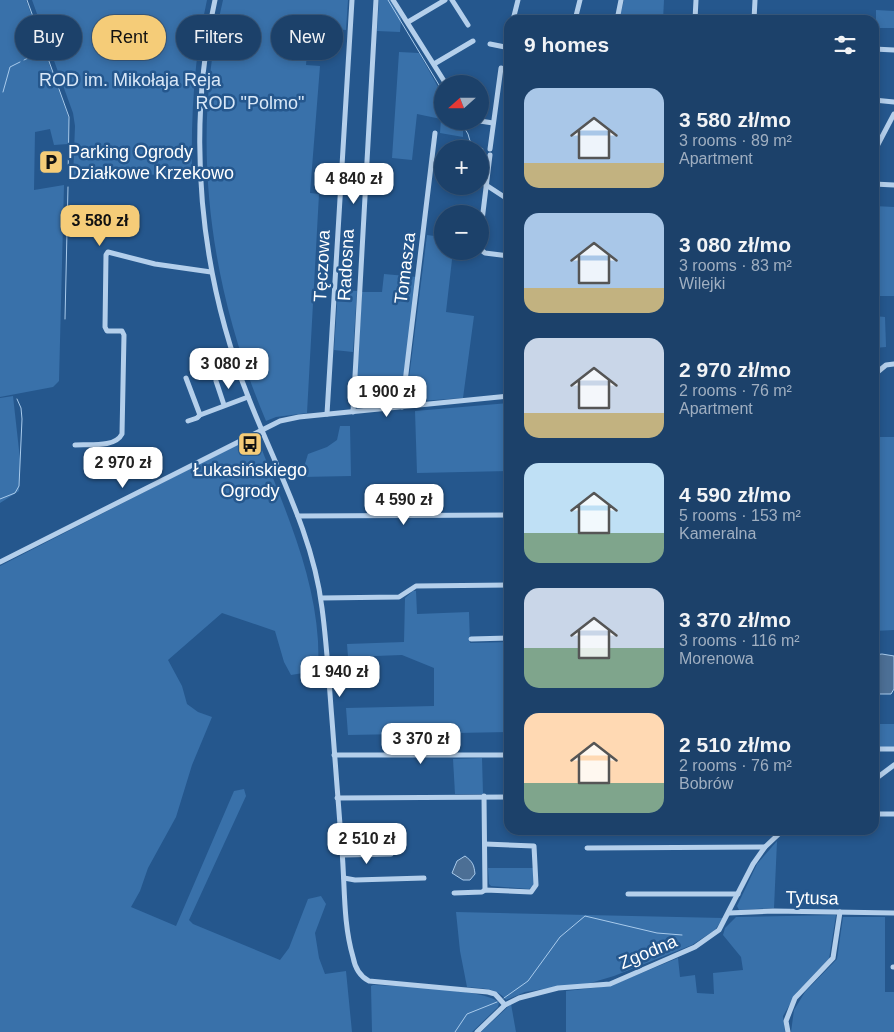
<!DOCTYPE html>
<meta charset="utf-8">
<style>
body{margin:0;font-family:Arial,sans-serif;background:#254870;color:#f1f3f6;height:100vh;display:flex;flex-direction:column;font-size:19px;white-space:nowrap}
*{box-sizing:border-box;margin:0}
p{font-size:16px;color:#a0afc1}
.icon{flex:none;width:28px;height:28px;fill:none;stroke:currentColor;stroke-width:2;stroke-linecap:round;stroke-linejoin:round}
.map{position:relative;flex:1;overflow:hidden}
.details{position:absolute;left:504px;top:15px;width:375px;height:820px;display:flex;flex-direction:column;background:#1c416a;border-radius:15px;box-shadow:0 2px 8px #0003,0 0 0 1px #3a5a7e}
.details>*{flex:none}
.top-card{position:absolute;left:15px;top:15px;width:414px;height:45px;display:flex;gap:10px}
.needle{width:32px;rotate:249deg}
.tools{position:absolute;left:434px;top:75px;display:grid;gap:10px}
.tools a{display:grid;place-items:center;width:55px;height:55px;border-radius:50%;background:#1c416a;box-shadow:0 2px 8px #0003,0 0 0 1px #3a5a7e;font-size:25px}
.price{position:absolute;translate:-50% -42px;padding:0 11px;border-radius:10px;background:#fff;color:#222;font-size:16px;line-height:32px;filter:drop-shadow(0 1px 2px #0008)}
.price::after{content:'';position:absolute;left:50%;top:30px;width:15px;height:11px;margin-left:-8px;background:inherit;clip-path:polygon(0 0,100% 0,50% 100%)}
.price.on{background:#f5cc78;color:#111}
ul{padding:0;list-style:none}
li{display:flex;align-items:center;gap:15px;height:125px;padding:0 20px}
li span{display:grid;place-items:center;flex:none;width:140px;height:100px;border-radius:15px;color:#555}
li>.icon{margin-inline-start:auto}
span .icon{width:60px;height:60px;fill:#fffc;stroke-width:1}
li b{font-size:21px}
h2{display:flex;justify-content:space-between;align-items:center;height:60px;padding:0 20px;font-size:21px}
.tag{padding:0 18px;border-radius:22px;background:#1c416a;box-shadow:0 2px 8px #0003,0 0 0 1px #3a5a7e;font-size:18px;line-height:45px}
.tag.on{background:#f5cc78;color:#111}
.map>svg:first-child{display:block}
.green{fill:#3971aa}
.water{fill:#4c6f95;stroke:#a9cbec}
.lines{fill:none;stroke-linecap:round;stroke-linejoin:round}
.stream{stroke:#a9cbec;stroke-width:1}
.minor{stroke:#b4cfeb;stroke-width:5}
.labels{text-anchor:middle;stroke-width:5;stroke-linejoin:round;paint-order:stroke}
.park-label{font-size:18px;fill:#d9e8f8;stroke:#25578d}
.poi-label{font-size:18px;fill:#fff;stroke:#25578d;text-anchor:start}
.street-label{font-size:18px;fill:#fff;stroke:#25578d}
</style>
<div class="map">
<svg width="894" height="1032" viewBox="0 0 894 1032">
<rect width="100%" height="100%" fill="#25578d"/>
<g class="green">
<polygon points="0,0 26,0 67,113 69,120 68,144 54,145 50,129 35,132 34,190 64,185 59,381 53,387 0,397"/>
<path d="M 32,0 L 207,0 C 194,57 191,115 192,173 L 73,178 L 75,126 L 73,113 Z"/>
<path d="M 223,0 L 348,0 L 346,30 L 324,28 L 309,31 L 306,65 L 320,66 L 310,193 L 319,194 L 307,413 L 276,417 L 266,421 C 210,289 189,141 223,0 Z"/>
<polygon points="379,0 390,0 401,18 400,32 377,31"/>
<polygon points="624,0 664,0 663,20 619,20"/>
<polygon points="876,10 894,11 894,28 876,28"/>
<polygon points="399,52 419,53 442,94 442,121 458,121 463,130 463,137 440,133 441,119 417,114 412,160 392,158"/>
<polygon points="874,206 894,207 894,296 874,296"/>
<polygon points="427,235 442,237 442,251 453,251 446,312 474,316 463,398 406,402"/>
<polygon points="384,274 417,277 400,402 355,408 362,292 382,292"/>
<polygon points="338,290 357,291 353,352 334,350"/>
<polygon points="874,316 885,317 886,347 874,348"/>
<polygon points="13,396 20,459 19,491 0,503 0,398"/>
<polygon points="509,403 509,471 417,473 415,411"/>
<polygon points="340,426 350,426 351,476 301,477 308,454 327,447 337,440"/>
<polygon points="874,437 894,437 894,630 874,631"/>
<path d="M 246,440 L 251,449 L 262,450 C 286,512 314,574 318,641 C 318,652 320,661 315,671 L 291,675 L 284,662 L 275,631 L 222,613 L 168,660 L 182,686 L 187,704 L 198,712 L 212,717 L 192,765 L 176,817 L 148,868 L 140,891 L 131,907 L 176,926 L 234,791 L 244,789 L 246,796 L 189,920 L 193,924 L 280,960 L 289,948 L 308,899 L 321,896 L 326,904 L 315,933 L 319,958 L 325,974 L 346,971 L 352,1032 L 0,1032 L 0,566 Z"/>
<polygon points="413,591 416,591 417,614 469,612 470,643 509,642 509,732 348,735 346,708 434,706 434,668 402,655 348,657 347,644 404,642 405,598"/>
<rect x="874" y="724" width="20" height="23"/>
<polygon points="482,758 483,794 455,794 453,759"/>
<polygon points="777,841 774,908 739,910 737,906 757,864"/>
<polygon points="488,868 533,868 534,885 529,889 491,886 489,884"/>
<path d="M 456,912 L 723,918 L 715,930 L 692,945 L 614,976 L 587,984 L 562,986 L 525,992 L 506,1000 C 497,987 482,989 467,987 L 460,951 Z"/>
<polygon points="836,915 829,959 797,992 783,1016 785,1032 566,1032 566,991 610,986 678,958 680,977 695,975 697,993 714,994 713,973 743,970 741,957 723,935 725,928 736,917"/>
<polygon points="843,917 885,917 885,992 894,992 894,1032 791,1032 794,1010 805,992 837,959"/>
<path d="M 373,985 C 394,986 490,989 499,1003 L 498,1007 L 472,1032 L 372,1032 L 371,986 Z"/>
<polygon points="511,1004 516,1032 481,1032"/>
</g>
<g class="water">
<polygon points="882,654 894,656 894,689 891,694 874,694 874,655"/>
<path d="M 465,856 C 473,862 474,865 475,874 L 470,880 L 463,880 L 452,873 L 457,861 Z"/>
</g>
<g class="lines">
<g class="stream">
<polyline points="27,0 69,117 68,178"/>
<polyline points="388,0 442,90"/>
<polyline points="24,60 45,50"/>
<polyline points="3,92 10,67 20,62"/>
<polyline points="460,121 468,134 470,141 483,149"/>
<polyline points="65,319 68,187"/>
<polyline points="0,499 15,493 19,486 22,419 21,408 17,399"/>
<polyline points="504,998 528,981 560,937 585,916 657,933 682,935"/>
<polyline points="455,1032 467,1014 497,1002"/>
</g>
<g class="minor">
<path d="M 215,0 C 186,133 199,273 249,399 C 276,468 313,534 322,608 C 327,645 329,683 332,720 C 335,764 339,807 342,851 C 345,886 343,923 353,957 C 355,968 359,976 369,981 L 488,992 L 495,994 L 505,1005"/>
<polyline points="393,0 446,84"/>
<polyline points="452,0 468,25"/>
<polyline points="513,20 518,0"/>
<polyline points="575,20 580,0"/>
<polyline points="617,20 621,0"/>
<polyline points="695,20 696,0"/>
<polyline points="754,20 755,0"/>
<polyline points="408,22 445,0"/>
<polyline points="490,44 505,47 509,35"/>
<polyline points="874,49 894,50"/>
<polyline points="434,64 473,41"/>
<polyline points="874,100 894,102"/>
<polyline points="480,121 493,123"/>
<polyline points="490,149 501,68"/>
<polyline points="874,152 894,114"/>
<polyline points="874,184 894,185"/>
<polyline points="486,185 509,200"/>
<polyline points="480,237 490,155"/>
<polyline points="480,249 485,253 509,256"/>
<polyline points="874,375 886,365 894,364"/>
<polyline points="875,375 877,415"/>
<polyline points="186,378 200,415"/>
<polyline points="216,381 224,405"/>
<polyline points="402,407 435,133"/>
<polyline points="353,412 376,0"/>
<polyline points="327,414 352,0"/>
<polyline points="188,421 197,418 200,415 248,397"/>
<path d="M 75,445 C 89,444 115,448 122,434 L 124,335 L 122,331 L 107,331 L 105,327 L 106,255 L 108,252 L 155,264 L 211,272"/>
<polyline points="298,516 509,515"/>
<polyline points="0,562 280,421 299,417 509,396"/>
<polyline points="321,598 399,597 416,586 509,585"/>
<polyline points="471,639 509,638"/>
<polyline points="874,749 894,749"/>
<polyline points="334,755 509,755"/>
<polyline points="874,780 894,765"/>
<polyline points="484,796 485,890"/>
<polyline points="337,798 509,797"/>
<polyline points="874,814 894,814"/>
<polyline points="587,848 765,847"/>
<polyline points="343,855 391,854"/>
<polyline points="344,878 355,880 424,878"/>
<polyline points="454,893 482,892 485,890 531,892 536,885 534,846 485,844"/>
<polyline points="628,894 738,894"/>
<polyline points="729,913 773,911 894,913"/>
<polyline points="893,967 894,967"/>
<polyline points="477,1032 505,1005 519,998 558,988 610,984 695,947 719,930 753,864 765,847 783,830"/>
<polyline points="788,1032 786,1021 795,998 833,958 840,912"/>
</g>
</g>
<defs>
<symbol id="parking-square" viewBox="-11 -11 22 22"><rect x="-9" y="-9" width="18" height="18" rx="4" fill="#f5cc78" stroke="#25578d"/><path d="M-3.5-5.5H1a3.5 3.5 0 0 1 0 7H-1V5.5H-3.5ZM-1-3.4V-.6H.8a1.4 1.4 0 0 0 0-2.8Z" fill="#111"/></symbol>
<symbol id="bus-square" viewBox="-11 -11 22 22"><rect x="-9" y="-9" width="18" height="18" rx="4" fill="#f5cc78" stroke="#25578d"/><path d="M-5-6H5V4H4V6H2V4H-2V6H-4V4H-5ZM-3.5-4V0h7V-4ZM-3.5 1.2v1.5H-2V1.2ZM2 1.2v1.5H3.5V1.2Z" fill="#111"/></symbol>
</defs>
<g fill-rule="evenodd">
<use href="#parking-square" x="37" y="148" width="28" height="28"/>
<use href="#bus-square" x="236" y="430" width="28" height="28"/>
</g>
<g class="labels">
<g class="park-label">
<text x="130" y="86">ROD im. Mikołaja Reja</text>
<text x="250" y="109">ROD "Polmo"</text>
</g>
<g class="poi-label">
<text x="68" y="158">Parking Ogrody<tspan x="68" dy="21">Działkowe Krzekowo</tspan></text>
<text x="250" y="476" text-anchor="middle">Łukasińskiego<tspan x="250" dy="21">Ogrody</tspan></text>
</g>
<g class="street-label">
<text transform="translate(346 265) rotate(-87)" y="6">Radosna</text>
<text transform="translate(322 266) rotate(-87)" y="6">Tęczowa</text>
<text transform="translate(405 268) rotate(-83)" y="6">Tomasza</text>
<text transform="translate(812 898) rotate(1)" y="6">Tytusa</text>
<text transform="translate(648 952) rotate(-23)" y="6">Zgodna</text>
</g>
</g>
</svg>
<div class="tools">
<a><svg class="needle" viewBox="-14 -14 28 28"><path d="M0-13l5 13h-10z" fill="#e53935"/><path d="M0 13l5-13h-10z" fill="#a0afc1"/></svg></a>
<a>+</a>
<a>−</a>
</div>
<b class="price" style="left:354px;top:205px">4 840 zł</b>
<b class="price on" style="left:100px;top:247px">3 580 zł</b>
<b class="price" style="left:229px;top:390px">3 080 zł</b>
<b class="price" style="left:387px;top:418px">1 900 zł</b>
<b class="price" style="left:123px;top:489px">2 970 zł</b>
<b class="price" style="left:404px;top:526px">4 590 zł</b>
<b class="price" style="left:340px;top:698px">1 940 zł</b>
<b class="price" style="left:421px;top:765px">3 370 zł</b>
<b class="price" style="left:367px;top:865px">2 510 zł</b>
<div class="top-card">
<a class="tag">Buy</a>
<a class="tag on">Rent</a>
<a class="tag">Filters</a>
<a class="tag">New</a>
</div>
<section class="details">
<h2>9 homes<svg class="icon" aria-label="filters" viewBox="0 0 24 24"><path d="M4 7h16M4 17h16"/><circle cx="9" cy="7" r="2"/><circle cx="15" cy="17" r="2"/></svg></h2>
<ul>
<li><span style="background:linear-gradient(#a9c7e8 75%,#c2b280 0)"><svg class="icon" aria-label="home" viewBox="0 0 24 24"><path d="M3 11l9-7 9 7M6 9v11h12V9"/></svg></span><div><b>3 580 zł/mo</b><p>3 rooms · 89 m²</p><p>Apartment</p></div></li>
<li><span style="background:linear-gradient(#a9c7e8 75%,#c2b280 0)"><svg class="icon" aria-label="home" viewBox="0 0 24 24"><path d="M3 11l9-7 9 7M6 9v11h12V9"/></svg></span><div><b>3 080 zł/mo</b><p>3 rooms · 83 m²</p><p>Wilejki</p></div></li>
<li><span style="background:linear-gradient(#c9d6e8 75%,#c2b280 0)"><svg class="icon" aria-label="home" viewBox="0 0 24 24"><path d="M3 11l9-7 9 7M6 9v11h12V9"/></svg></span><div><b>2 970 zł/mo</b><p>2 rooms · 76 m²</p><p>Apartment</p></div></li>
<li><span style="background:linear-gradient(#bfe0f5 70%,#7fa58c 0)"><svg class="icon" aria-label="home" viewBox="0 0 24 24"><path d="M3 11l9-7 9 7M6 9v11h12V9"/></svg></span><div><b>4 590 zł/mo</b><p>5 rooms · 153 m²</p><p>Kameralna</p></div></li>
<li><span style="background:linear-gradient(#c9d6e8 60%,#7fa58c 0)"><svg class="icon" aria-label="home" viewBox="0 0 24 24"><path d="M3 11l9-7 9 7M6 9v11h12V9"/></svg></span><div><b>3 370 zł/mo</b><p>3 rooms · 116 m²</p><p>Morenowa</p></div></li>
<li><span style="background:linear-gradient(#ffd9b3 70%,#7fa58c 0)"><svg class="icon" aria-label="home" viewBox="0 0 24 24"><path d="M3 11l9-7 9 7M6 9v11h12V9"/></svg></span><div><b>2 510 zł/mo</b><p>2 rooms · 76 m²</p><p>Bobrów</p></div></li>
</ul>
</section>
</div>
